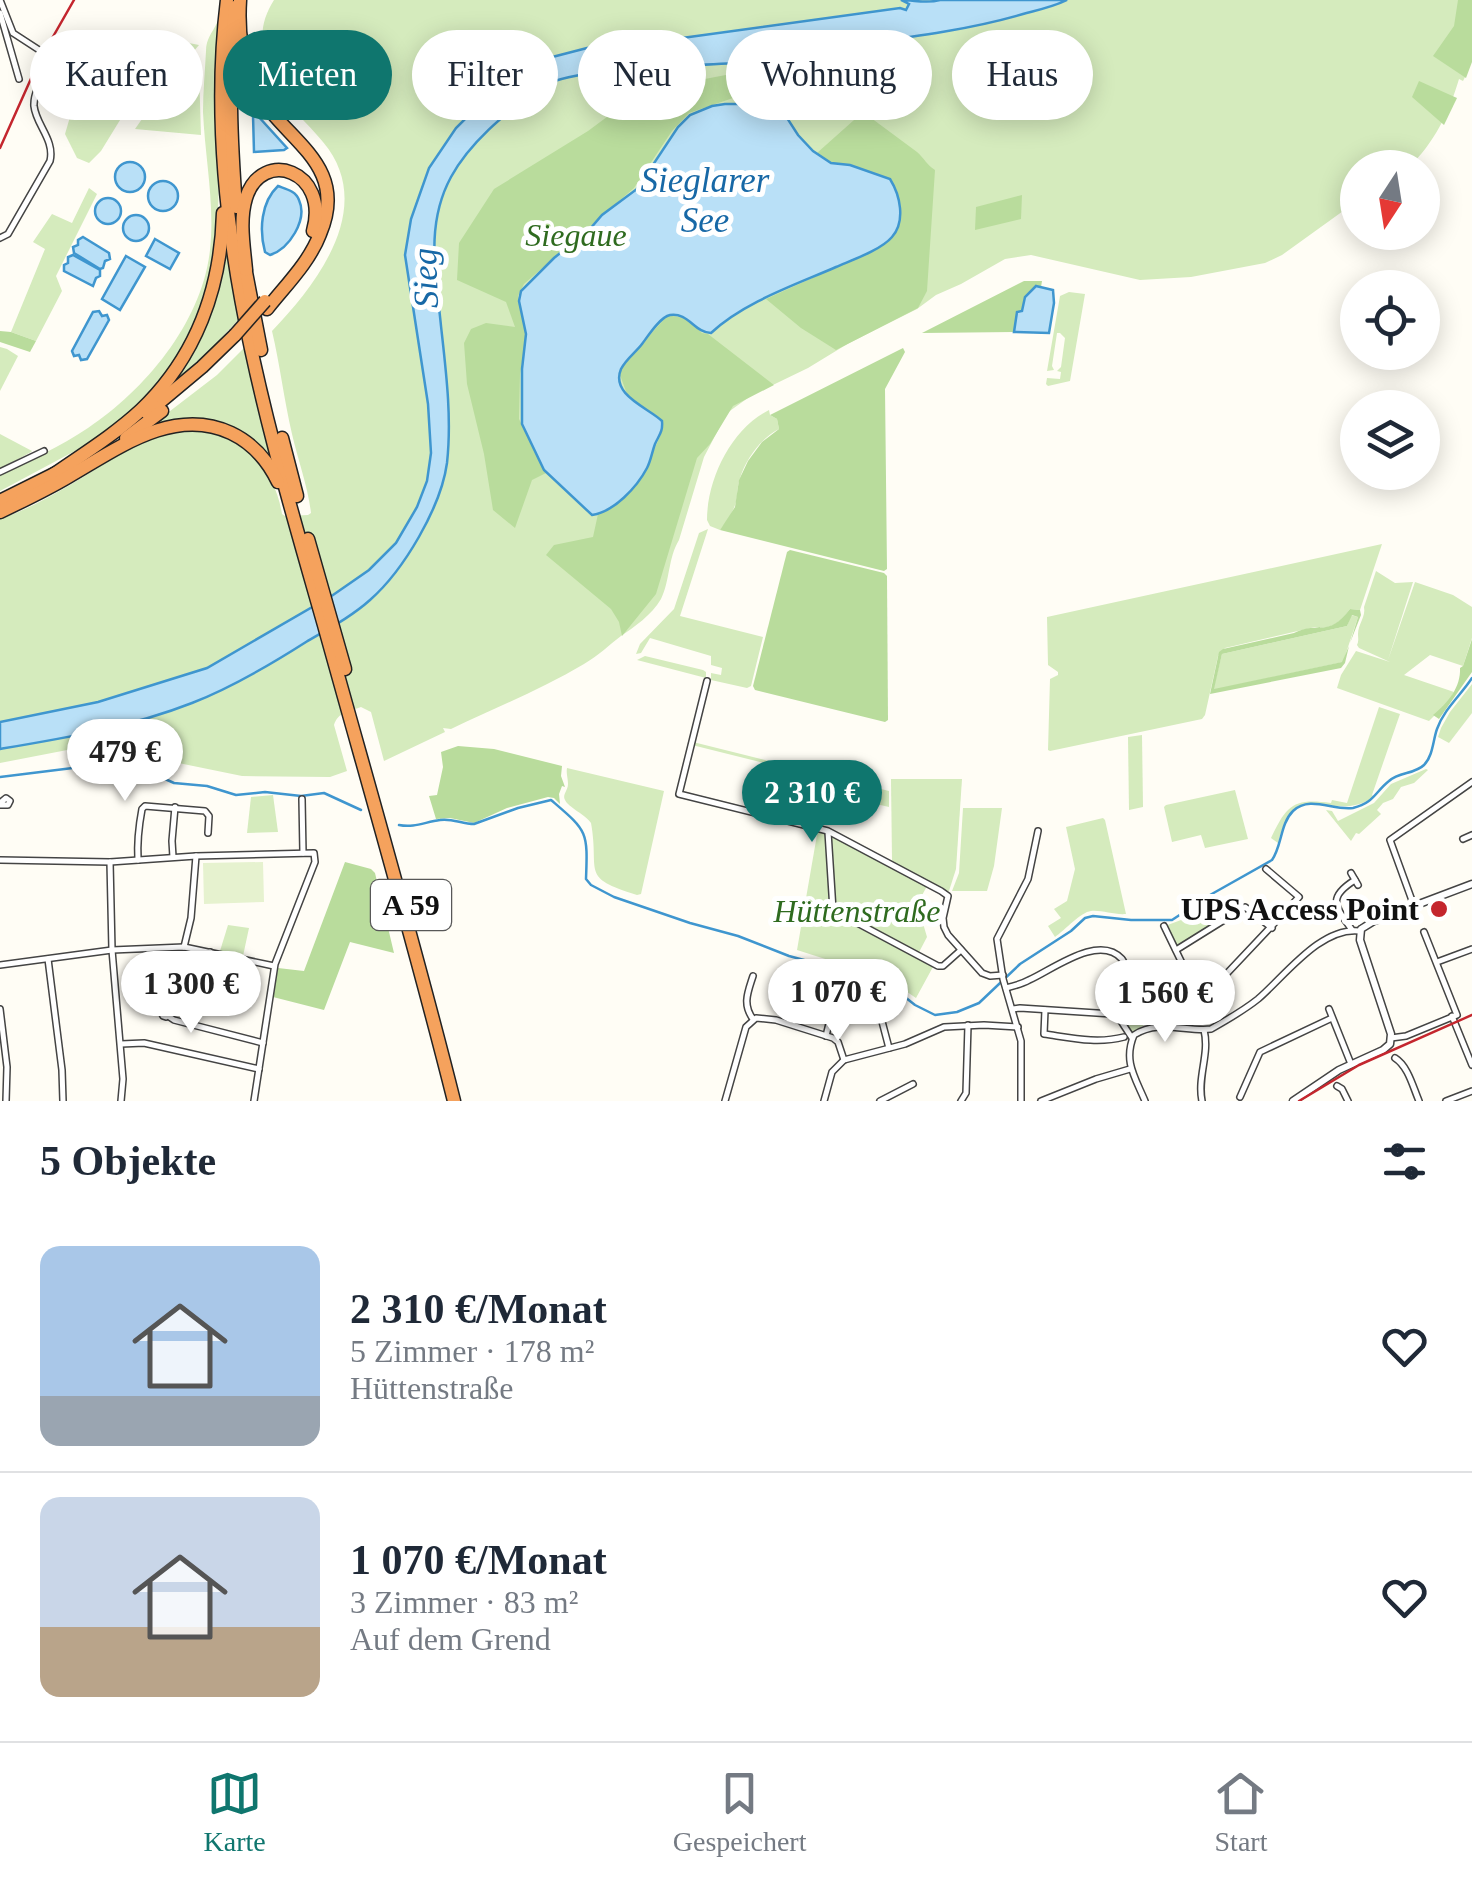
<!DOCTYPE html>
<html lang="de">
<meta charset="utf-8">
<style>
body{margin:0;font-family:"Times New Roman",serif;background:#f6f6f7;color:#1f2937;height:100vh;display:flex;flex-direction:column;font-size:38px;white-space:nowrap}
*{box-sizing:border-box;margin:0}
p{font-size:32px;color:#747a83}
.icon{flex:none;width:55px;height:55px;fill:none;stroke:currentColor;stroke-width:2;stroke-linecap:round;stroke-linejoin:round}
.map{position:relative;height:1101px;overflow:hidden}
.sheet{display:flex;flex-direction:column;background:#fff;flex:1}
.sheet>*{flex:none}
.hud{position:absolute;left:30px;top:30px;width:1412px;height:90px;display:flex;gap:20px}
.needle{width:65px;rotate:192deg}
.fabs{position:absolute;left:1340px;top:150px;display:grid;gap:20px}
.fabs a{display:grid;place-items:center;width:100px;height:100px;border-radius:50%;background:#fff;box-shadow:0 5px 25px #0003;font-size:50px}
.price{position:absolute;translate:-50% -85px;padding:0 22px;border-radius:35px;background:#fff;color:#222;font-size:32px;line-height:65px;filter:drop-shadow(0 2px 5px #0008)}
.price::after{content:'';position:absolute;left:50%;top:60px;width:30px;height:22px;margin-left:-15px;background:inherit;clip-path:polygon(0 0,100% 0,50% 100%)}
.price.on{background:#0f766e;color:#fff}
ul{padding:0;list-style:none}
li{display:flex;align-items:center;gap:30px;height:250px;padding:0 40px}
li+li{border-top:2px solid #e0e1e3}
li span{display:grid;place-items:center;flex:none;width:280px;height:200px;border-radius:20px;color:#555}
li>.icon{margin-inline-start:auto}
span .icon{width:120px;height:120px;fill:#fffc;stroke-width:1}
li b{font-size:42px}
h2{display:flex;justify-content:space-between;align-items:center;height:120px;padding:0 40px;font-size:42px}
.tag{padding:0 35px;border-radius:45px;background:#fff;box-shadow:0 5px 25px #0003;font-size:35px;line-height:90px}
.tag.on{background:#0f766e;color:#fff}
.menu{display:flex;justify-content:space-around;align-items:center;height:140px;border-top:2px solid #e0e1e3;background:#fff;font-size:28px;color:#747a83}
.menu a{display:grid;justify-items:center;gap:5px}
.menu .on{color:#0f766e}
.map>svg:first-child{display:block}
.green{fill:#d5ebbd}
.forest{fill:#b9dc9c}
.pitch{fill:#e6f2cf}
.water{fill:#b9e0f7;stroke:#3f96cf;stroke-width:2.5}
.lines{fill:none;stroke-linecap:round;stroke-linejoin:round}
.stream{stroke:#3f96cf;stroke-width:2.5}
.minor-casing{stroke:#444;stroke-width:8}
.tertiary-casing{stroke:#444;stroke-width:9}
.motorway-casing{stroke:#222;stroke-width:15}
.minor{stroke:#fff;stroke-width:5}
.tertiary{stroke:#fff;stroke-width:6}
.motorway{stroke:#f5a25d;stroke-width:12}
.rail{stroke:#c4262e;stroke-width:2.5}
.motorway-bridge-casing{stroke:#222;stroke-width:15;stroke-linecap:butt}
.motorway-bridge{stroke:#f5a25d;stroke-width:12}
.poi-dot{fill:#c4262e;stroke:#fff;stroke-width:4}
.labels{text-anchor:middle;stroke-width:10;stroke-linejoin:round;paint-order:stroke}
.shield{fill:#fff;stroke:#585858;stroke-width:2.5}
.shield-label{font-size:30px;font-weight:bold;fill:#111}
.park-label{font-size:32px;font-style:italic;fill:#2f6b1f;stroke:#fff}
.poi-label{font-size:32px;font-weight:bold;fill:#111;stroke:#fff;text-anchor:end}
.water-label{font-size:35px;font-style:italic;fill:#1768a6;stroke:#fff}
</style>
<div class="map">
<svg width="1472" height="1101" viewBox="0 0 1472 1101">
<rect width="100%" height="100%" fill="#fffdf5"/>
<g class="green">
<path d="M 221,0 L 215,75 L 219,178 L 217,244 L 208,288 L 183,349 L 164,377 L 139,404 L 114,426 L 86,445 L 0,491 L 0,475 C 30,460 60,447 88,428 C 146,389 202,322 210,250 C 215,204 205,158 203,112 C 203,92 205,71 206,51 C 206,39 212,33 217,23 C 220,16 220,7 221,0 Z"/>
<path d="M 274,0 L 1472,0 L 1468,71 L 1463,81 L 1459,79 C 1449,113 1434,143 1409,167 L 1358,168 L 1357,201 L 1282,255 L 1265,263 L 1191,277 L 1140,280 L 1031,255 L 1005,259 L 961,284 L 936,295 L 917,309 L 849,343 L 808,368 L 752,395 L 727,413 L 704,457 L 679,540 C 668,558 670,581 661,599 C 652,615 634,627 621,636 C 609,645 598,656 584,664 C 542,689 495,708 451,729 L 443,728 L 445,732 L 384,761 L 371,712 L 361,707 C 350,711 338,712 334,725 L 347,771 L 330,777 L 242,776 L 115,750 L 123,746 L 122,744 L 93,745 L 0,763 L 0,519 C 24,511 48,498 70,485 C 122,454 185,402 245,449 C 266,465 278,489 282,514 L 285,516 L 308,515 L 311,513 C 308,487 298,460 292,434 C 284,400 280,365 272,331 C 318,283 377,206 323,142 C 301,115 275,96 261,64 L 268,61 C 259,38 261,21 274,0 Z"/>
<polygon points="123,30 199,45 181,66 185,71 199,70 201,135 135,129 149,109 139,102 128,107 101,151 89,163 77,158 65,134 70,117 41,102 42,93 47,80 57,79 87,87"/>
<polygon points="89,188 97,194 56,276 62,291 36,341 11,332 45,249 33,242 52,214 72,223"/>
<polygon points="226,250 239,319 210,350 166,390 196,345 214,303"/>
<polygon points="1069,292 1085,294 1070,381 1048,386 1046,384 1047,378 1060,379 1061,372 1057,371 1061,367 1065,338 1060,333 1057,333 1052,366 1054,370 1047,371 1060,296"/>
<polygon points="0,347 7,349 18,356 0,391"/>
<polygon points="244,348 276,471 222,426 144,431 217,375"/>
<path d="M 769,410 L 770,415 L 777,419 L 779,429 C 761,438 746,459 740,478 C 737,486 738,494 736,502 C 733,513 727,521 720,530 L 710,526 L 707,520 C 707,479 731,429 769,410 Z"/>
<polygon points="0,434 32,451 31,452 0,469"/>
<polygon points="708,529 680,616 763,637 751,686 747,688 711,680 711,673 721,675 722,668 711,665 711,656 650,638 641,653 636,654 640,644 674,609 699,533"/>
<path d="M 1382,544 L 1360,610 L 1350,609 C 1340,622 1332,630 1315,627 L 1225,648 L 1218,656 L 1205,715 L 1202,719 L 1050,751 L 1048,750 L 1050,679 L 1058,675 L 1058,672 L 1048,665 L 1047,617 Z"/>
<path d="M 1376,571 L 1395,583 L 1413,582 L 1388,660 L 1415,582 L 1453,595 L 1472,607 L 1472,638 L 1463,666 L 1430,655 L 1404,675 L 1454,692 L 1449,701 L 1429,721 L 1337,688 L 1341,675 L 1356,651 L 1390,662 L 1359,648 L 1357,645 C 1359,641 1358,638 1358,634 C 1358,624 1366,617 1364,607 Z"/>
<polygon points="1351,615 1358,617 1343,662 1213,690 1222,654 1347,626"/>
<polygon points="645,656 703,670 706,672 706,678 637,660"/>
<polygon points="1472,684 1472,713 1449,743 1438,737 1441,728 1450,712"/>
<path d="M 1379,707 L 1400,714 L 1372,795 L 1374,797 C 1330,826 1296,771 1278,843 L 1271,838 C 1287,805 1293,798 1331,803 L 1332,800 L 1347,803 Z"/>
<polygon points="1142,735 1143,807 1129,810 1128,737"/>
<polygon points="693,742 889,791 889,807 837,795 839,782 692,745"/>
<path d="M 567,768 L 664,791 L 641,894 L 637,895 C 579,877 600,873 591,823 C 586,815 568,807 565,800 C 562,794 568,791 568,784 C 568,778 566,773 567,768 Z"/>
<polygon points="1426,769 1428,770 1414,783 1401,787 1393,799 1383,803 1377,810 1381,814 1359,834 1356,833 1351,841 1326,810 1332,811 1338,821 1374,803 1391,784"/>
<polygon points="891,779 962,779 956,869 949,891 944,892 894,865 892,860"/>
<polygon points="1235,790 1248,839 1205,848 1201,835 1172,842 1164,807 1166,805"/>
<polygon points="273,795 278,832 247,833 251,797"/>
<polygon points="963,808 1002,808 994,866 987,891 952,891 959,873"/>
<path d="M 1103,818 L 1105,820 L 1126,914 C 1114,915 1102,910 1091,911 C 1081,912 1065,930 1055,937 L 1048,926 L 1061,918 L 1054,909 L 1067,901 L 1075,869 L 1066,827 Z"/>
<polygon points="818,829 834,835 927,886 912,914 922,920 927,937 917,956 934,965 916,998 888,979 797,950"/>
<polygon points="1198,909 1209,927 1180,945 1176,945 1165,926 1181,920"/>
<polygon points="228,925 249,928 243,956 220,951"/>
<polygon points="1141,1006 1147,1015 1144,1020 1144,1025 1132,1033 1122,1016"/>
</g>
<g class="forest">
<polygon points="1458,0 1472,0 1472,62 1466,78 1433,56 1454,26"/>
<polygon points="731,74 739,83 736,97 689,113 672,131 634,188 524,284 518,296 526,336 520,374 519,419 546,473 532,480 515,528 493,510 484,454 467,384 464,343 471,329 486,323 515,327 506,302 457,280 459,243 494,189 588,131 642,91"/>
<polygon points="1419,81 1457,98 1444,125 1412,97"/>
<path d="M 863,112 L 917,152 C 924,158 927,165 935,170 L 927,291 L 918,308 L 836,350 L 801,328 L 766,299 L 852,260 L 889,240 L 897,191 L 890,179 L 850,165 L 831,163 L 817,153 Z"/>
<polygon points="1022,195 1021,219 975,230 976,207"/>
<polygon points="1024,281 1042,281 1041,287 1036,287 1022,312 1017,313 1014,332 922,333"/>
<polygon points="668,315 688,319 702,333 708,334 774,385 733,406 710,444 697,458 656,594 622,636 619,622 611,609 546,555 554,545 593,537 598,514 624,497 645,471 661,434 663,424 628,397 620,375 621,369 630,357"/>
<polygon points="0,331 11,332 36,341 30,352 0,342"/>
<polygon points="903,348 905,352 885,389 887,569 884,571 720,530 735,507 739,480 748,461 762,442 779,429 777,419 770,415"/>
<polygon points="790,550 884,573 887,576 888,720 885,722 755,690 753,686 787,552"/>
<path d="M 1350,609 L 1360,610 L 1361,615 L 1350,643 L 1358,617 L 1352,615 L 1347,626 L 1222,654 L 1214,689 L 1342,662 L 1349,646 L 1345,663 L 1341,668 L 1210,694 L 1219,652 L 1223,649 L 1294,633 C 1320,620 1327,639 1350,609 Z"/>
<path d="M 1472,639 L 1472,672 L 1439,719 L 1433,715 C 1448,703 1461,687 1460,668 L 1463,666 Z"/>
<polygon points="458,746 494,749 562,766 561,776 565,787 562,786 559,794 560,804 554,798 548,797 507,808 474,823 450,818 436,819 429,796 437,795 443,767 441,752"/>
<polygon points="345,862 371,869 375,873 394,953 350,942 324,1010 273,997 278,968 304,971"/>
</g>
<polygon class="pitch" points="263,862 264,902 204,904 203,863"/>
<g class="water">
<path d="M 901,0 C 915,0 926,4 940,0 L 1067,0 C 1053,7 1038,10 1023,14 C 965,31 903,38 843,46 C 811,51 779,59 746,62 C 700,67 568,65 536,90 C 505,114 470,142 451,177 C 425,225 436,274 441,326 C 446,371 452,418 447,463 C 441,507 404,570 370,600 C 351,617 328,629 306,642 C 270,665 233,687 192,703 C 131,727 65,738 0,749 L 0,722 L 98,702 L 207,668 L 333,595 L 369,570 L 396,543 L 417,507 L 427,481 L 431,453 L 428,404 L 405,255 L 411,219 L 429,168 L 456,128 L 489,95 L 537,61 L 587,48 L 682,38 L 900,8 L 906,10 L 909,4 Z"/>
<path d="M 781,92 L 782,108 L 787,118 L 798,135 L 813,151 L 831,163 L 850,165 L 890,179 C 900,195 906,221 892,237 C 881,250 852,260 836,267 C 795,285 744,302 711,333 C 695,333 688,312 670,315 C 660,317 648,336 642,344 C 636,352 626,359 621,369 C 610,395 649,408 662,421 C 663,432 659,435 655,444 C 652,452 651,460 647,468 C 637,487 614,512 592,515 L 544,470 L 522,424 L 522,369 L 526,334 L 519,301 L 521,291 L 554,258 L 589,230 L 602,215 L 637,189 L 678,127 L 690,115 L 712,106 L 725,104 L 771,104 L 775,102 Z"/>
<polygon points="253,115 257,115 287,148 284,150 254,152"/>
<circle cx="130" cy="177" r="15"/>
<circle cx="163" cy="196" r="15"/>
<path d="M 278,186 C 286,189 296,191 299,200 C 308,220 289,249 270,255 L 265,252 C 259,230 261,202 278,186 Z"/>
<circle cx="108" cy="211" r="13"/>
<circle cx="136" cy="228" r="13"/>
<polygon points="83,237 109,253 110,259 105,261 103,268 100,269 74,253 73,247 78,245 78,240"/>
<polygon points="155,239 179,253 170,269 146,256"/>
<polygon points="73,255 100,270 100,276 96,278 93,286 64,271 64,265 68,263 68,257"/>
<polygon points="126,256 145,267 120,310 102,299"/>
<polygon points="1036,286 1053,290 1054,303 1049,333 1014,332 1017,312 1022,311 1025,297"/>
<polygon points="99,311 102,316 107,315 109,320 87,359 81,360 79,355 74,356 72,351 93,312"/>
</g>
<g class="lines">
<g class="stream">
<polyline points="781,92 784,59 786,55"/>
<polyline points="0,777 97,765 121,765 154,774 174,783 207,786 236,795 265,792 301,796 324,793 361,810"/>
<path d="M 399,825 C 414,828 425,822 440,820 C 452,818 462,824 474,824 L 518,808 L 551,800 C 587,831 588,830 586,879 L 591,885 L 614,897 L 690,923 L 738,936 L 789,956 L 886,982 L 915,1005 L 935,1015 L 957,1012 L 979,1003 L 1020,964 L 1071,931 L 1085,918 L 1093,916 L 1131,920 L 1172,920 L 1210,895 L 1272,860 C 1282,846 1280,824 1293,811 C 1310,795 1333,811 1353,808 C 1374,803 1375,792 1389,781 C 1399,772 1415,774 1424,765 C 1433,756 1433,740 1437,729 C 1444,709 1461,695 1472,678"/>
</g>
<defs>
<g id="minor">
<polyline points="0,13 19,79"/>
<path d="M 0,238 L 8,234 L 50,161 C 55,140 36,125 34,106 C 33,89 47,74 53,59 L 13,33 L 0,0"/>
<polyline points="0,472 44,451"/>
<polyline points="707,681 679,794 828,831 941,891 948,896 943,918 944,927 948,935 982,973 990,976 1003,975"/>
<polyline points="302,799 303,853"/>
<polyline points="0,803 6,798 10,801 8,805 0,805"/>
<polyline points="828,832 833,910 938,966 943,966 961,950"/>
<polyline points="1463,839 1472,835"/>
<polyline points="173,857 172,841 175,807"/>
<polyline points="0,860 110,862 196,856 314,853 315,862 275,964 254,1101"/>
<path d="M 138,860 C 137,843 139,825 142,809 L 145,806 L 205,811 L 209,816 L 208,833"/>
<polyline points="110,862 112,950 123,1079 121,1101"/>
<polyline points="1351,873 1358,885"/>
<polyline points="1414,906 1390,840 1472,782"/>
<polyline points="1164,926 1196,992"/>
<path d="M 1352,930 C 1336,907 1326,898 1355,880"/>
<polyline points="184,947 191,918 196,856"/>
<polyline points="1176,950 1245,907 1272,928"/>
<polyline points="48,959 62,1070 63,1101"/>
<polyline points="1437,962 1472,949"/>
<polyline points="0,965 112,950 184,947 274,966"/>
<polyline points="186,967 207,973"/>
<path d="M 156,972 L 159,975 L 153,997 C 145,991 137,983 144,973 Z"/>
<path d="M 753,976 C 748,992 742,1004 753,1019"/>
<polyline points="206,986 249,997"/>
<path d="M 1006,988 C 1014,986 1022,984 1029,980 C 1052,970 1099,933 1122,959 C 1127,965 1136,992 1141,1002"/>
<polyline points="0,1009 7,1067 6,1101"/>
<polygon points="166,1009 170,1013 166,1017 163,1016 161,1012"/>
<polyline points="1013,1009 1020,1008 1112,1014 1119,1018 1132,1038"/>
<polyline points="1329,1009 1351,1064"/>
<path d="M 1045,1010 L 1044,1034 C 1072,1038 1097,1044 1124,1037"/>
<polyline points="168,1016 174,1020 263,1043"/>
<path d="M 1116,1016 C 1145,1003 1162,980 1196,992 L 1195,995"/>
<polyline points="1452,1016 1472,1065"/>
<polyline points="1149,1018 1170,1010 1216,985 1299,897 1266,869"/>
<polyline points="191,1025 196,1005 202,1002 209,975 206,970 210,952"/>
<polyline points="826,1036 835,999 839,997 879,1010 889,1048"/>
<polyline points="1391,1038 1406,1036 1457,1015 1424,932"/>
<polyline points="121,1044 144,1043 259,1069"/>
<path d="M 1395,1058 C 1408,1066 1413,1087 1419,1101"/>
<polyline points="1337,1086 1342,1089 1348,1101"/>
<polyline points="1240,1097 1260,1052 1332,1018"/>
<polyline points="725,1101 746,1027 756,1018 776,1020 833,1038 838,1042 844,1060"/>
<polyline points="824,1101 832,1072 844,1060 905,1044 944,1027 984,1025 1018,1027"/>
<polyline points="880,1101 913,1084"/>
<polyline points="961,1101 966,1093 968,1025"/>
<polyline points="1021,1101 1021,1041 1003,979 997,939 1028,879 1038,831"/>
<polyline points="1041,1101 1096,1079 1130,1069"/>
<path d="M 1145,1101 C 1135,1077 1123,1061 1134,1035 C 1159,1019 1186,1032 1211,1029 C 1227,1020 1243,1011 1258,999 C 1285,976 1321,926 1360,931"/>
<path d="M 1202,1101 C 1197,1077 1210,1054 1204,1030"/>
<polyline points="1446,1101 1472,1091"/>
</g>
<polyline id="tertiary" points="1293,1101 1339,1070 1383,1050 1390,1044 1391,1034 1360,940 1361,929 1374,921 1472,884"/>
<g id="motorway">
<path d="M 227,0 C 201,210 267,425 324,625 C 368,784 414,941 454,1101"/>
<path d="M 240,0 C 238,31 241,62 256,90 C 284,141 350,163 320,234 C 309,263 285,286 267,309"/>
<path d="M 235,7 C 228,74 231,141 236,207"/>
<polyline points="244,262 261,350"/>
<path d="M 246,270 C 244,247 239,221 246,198 C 262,147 330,171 313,231"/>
<polyline points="147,413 202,367 235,335"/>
<polyline points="126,438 162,411"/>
<polyline points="282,438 297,496"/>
<path d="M 53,475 C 83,454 114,435 141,410 C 196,357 221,288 223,213"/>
<polyline points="0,501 60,471"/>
<path d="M 0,512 C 23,501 46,490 68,477 C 117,449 173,406 231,433 C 252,443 268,461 278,482"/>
<polyline points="308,539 345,669"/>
</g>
</defs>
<use href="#minor" class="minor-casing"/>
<use href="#tertiary" class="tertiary-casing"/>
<use href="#motorway" class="motorway-casing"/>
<use href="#minor" class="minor"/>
<use href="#tertiary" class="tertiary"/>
<use href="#motorway" class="motorway"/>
<g class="rail">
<polyline points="0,148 38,63 74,0"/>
<polyline points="1299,1101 1359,1065 1472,1015"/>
</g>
<defs>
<polyline id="motorway-bridge" points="235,335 265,301"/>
</defs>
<use href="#motorway-bridge" class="motorway-bridge-casing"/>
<use href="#motorway-bridge" class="motorway-bridge"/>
</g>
<circle class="poi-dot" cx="1439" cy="909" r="10"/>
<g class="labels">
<rect class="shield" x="371" y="880" width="80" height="50" rx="8"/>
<g class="shield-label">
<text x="411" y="915">A 59</text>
</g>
<g class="park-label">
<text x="576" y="246">Siegaue</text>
<text x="857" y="922">Hüttenstraße</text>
</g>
<g class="poi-label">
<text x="1419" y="920">UPS Access Point</text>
</g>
<g class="water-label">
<text x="705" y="192">Sieglarer<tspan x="705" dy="40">See</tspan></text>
<text transform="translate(425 278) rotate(-92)" y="12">Sieg</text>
</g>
</g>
</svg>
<div class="fabs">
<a><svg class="needle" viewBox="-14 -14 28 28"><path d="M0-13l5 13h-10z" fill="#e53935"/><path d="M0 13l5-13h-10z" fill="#747a83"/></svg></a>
<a><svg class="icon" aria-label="locate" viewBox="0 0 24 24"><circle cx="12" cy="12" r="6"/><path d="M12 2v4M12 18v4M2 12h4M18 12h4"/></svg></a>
<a><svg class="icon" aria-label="layers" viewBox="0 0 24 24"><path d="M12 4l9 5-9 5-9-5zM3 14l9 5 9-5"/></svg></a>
</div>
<b class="price" style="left:125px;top:804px">479 €</b>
<b class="price on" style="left:812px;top:845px">2 310 €</b>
<b class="price" style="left:191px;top:1036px">1 300 €</b>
<b class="price" style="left:838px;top:1044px">1 070 €</b>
<b class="price" style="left:1165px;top:1045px">1 560 €</b>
<div class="hud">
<a class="tag">Kaufen</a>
<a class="tag on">Mieten</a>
<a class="tag">Filter</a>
<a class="tag">Neu</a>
<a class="tag">Wohnung</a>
<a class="tag">Haus</a>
</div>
</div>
<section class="sheet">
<h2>5 Objekte<svg class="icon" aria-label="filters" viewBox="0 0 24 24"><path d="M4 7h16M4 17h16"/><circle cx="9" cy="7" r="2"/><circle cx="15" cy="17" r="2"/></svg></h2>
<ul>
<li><span style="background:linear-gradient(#a9c7e8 75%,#9aa5b1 0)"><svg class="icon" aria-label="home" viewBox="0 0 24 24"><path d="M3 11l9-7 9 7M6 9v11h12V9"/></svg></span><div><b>2 310 €/Monat</b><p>5 Zimmer · 178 m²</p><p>Hüttenstraße</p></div><svg class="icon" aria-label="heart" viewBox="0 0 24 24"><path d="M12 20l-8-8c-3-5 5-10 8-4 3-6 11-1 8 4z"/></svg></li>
<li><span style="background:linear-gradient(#c9d6e8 65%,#b9a48a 0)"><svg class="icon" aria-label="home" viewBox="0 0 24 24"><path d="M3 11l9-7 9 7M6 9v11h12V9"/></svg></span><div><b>1 070 €/Monat</b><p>3 Zimmer · 83 m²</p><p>Auf dem Grend</p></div><svg class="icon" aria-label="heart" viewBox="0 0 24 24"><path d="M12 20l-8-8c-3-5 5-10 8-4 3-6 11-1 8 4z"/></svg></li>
</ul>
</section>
<nav class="menu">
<a class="on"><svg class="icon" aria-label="map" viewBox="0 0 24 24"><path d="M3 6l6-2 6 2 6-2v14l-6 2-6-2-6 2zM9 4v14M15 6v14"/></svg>Karte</a>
<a><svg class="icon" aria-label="saved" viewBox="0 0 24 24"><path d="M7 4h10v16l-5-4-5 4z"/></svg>Gespeichert</a>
<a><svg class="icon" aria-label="home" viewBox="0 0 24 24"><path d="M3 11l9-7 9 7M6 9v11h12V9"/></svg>Start</a>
</nav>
